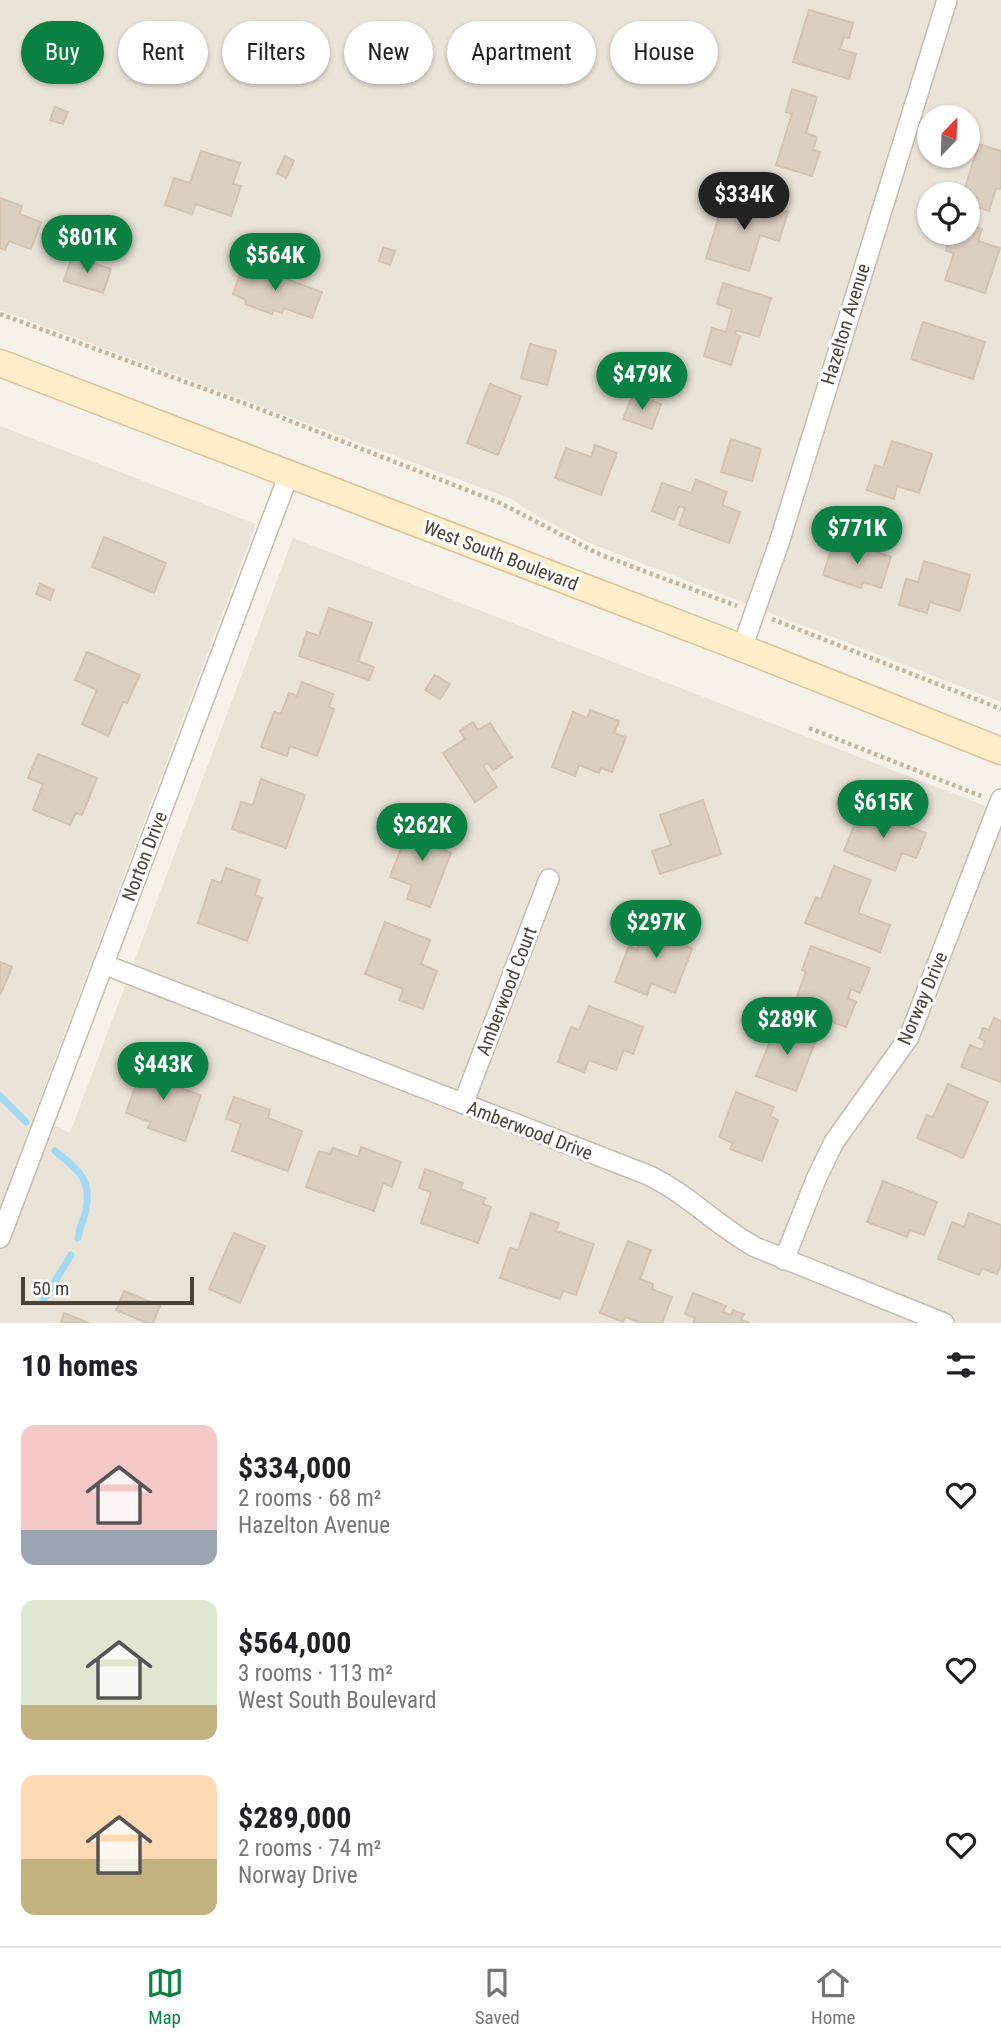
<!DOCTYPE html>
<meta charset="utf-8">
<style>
body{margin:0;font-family:"Roboto Condensed",sans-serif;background:#f2f2f2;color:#202124;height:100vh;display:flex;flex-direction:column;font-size:26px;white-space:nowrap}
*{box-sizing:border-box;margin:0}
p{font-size:23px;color:#757577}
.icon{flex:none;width:38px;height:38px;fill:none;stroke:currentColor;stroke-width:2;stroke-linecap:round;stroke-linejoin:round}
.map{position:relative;height:1323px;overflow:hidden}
.sheet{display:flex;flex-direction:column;background:#fff;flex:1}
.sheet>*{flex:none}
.guide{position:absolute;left:21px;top:21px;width:959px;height:63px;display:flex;gap:14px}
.needle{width:46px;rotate:23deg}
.fabs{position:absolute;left:917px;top:105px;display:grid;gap:14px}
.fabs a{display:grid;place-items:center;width:63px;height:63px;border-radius:50%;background:#fff;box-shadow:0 2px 5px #0004;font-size:35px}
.scale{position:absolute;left:21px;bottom:18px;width:173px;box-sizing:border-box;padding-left:7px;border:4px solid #4a4137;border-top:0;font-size:19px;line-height:24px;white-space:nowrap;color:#4a4137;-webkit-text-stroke:5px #fff;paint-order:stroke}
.price{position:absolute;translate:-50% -60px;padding:0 16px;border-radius:24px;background:#0b8043;color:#fff;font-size:23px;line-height:46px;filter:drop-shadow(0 2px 4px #0008)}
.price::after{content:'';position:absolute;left:50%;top:42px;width:21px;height:16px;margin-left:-10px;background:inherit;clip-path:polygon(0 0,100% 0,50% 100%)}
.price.on{background:#222;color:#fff}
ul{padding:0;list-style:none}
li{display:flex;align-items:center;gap:21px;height:175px;padding:0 21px}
li span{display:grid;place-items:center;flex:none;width:196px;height:140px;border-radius:14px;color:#555}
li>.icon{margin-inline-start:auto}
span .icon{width:84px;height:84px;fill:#fffc;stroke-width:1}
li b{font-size:30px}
h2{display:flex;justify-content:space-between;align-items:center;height:84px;padding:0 21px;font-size:30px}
.chip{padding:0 24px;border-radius:32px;background:#fff;box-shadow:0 2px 5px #0004;font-size:24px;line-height:63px}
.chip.on{background:#0b8043;color:#fff}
.dock{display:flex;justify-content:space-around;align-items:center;height:98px;border-top:2px solid #e0e0e0;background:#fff;font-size:19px;color:#757577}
.dock a{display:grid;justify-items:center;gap:4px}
.dock .on{color:#0b8043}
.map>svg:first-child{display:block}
.residential{fill:#eae3d7;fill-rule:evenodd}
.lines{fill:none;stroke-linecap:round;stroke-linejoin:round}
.stream{stroke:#a2daf6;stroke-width:7}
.building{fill:#dbcfc1;stroke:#d4c3b0;stroke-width:2}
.street-casing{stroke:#c5bbae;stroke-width:22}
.secondary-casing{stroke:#d9c296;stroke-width:29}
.path{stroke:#c5b39b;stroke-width:4.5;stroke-dasharray:3.5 3.5;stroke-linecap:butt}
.street{stroke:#fff;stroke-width:19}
.secondary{stroke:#ffeeca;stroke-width:26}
.labels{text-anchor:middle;stroke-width:6;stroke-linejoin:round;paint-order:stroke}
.street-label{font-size:19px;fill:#4a4137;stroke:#fff}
</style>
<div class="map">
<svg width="1001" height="1323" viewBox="0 0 1001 1323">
<rect width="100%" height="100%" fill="#f6f1e9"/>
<g class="residential">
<path d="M 0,0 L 1001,0 L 1001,702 L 587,542 L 527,510 L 512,499 L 0,310 ZM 929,117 L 968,117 L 968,156 L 929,156 ZM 929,194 L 968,194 L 968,233 L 929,233 Z"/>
<polygon points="0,426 256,524 34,1115 70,1133 293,538 1001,812 1001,1323 0,1323"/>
</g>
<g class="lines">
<g class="stream">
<polyline points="0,1096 26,1122"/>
<path d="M 55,1151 C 78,1170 92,1178 86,1210 C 84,1220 79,1228 78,1238"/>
<polyline points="43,1301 71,1255"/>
</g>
</g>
<g class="building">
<polygon points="809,10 853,23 849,38 844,37 840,49 856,54 849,79 793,62"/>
<polygon points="548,49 563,55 558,67 543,61"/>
<polygon points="792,89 817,97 806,133 817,137 813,150 820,152 812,176 776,165 792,114 786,112"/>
<polygon points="55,107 68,112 63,124 50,120"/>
<polygon points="979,144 1001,151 1001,189 996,188 989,211 968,204 968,194 963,194"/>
<polygon points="201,151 240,163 233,184 241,186 231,216 196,204 192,214 165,205 174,178 190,183"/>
<polygon points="285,156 294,161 286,178 277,173"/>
<polygon points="725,197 750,205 751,201 788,212 779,241 760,235 749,271 706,258"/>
<polygon points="0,198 22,206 19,214 41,222 31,249 9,241 5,250 0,248"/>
<polygon points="968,225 982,229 978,241 1000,248 985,293 945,280 954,253 946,251 951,233 968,233"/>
<polygon points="383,247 395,251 390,265 379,261"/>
<polygon points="72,256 111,269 103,293 64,281"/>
<polygon points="244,263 322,292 312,318 284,308 282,313 274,310 272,314 245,304 246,300 233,294"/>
<polygon points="723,283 771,298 759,337 736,330 735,334 740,336 731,365 704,356 712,328 726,332 732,309 717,304"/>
<polygon points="923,322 985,342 973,379 911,359"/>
<polygon points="530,344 556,351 547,385 521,378"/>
<polygon points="490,384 521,396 498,455 467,443"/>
<polygon points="633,394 661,404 652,429 623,419"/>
<polygon points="731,439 761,449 752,481 721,472"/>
<polygon points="892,441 932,454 919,493 897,486 894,499 867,490 875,465 883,468"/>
<polygon points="595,445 617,453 601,495 555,478 566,448 591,457"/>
<polygon points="696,480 727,492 722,505 740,512 729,543 679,525 685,508 679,506 674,520 652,511 662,483 691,493"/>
<polygon points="104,537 166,563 154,593 92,567"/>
<polygon points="833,544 856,551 858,546 891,557 881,588 863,582 861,588 823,575"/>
<polygon points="924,561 970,575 960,611 930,602 927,613 899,605 906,579 918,582"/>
<polygon points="40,584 54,590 50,600 36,594"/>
<polygon points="329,608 372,623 358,661 374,667 369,680 299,656 307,632 319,636"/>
<polygon points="87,652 140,675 127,703 123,702 108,736 82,724 97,690 75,680"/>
<polygon points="435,675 450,684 440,699 425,690"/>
<polygon points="302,682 333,694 329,707 334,709 317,756 290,746 287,756 261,747 274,712 281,714 289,693 297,696"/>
<polygon points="590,710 619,721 614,733 626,737 612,772 601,768 599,773 579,765 575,776 552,767 573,712 587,718"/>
<polygon points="473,722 478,730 490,723 512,757 493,770 488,763 483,766 497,787 475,802 443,753 465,739 460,731"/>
<polygon points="38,754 97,778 82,815 76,813 70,825 33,810 43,784 28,778"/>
<polygon points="261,779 305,795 286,848 232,829 241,802 253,805"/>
<polygon points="703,800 721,854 660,874 652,851 671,845 660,815"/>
<polygon points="861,808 926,833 916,858 902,853 895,871 844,851"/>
<polygon points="412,821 445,834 440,848 451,853 430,907 407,899 412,885 390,877"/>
<polygon points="834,866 871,880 858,913 890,925 880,952 805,923 816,897 821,899"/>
<polygon points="226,868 260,880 255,895 262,898 247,941 198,923 212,880 221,883"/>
<polygon points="659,921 691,934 687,946 692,949 675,993 651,983 647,995 615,982 629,946 637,950 645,930 654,934"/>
<polygon points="385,922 430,940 421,964 437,971 423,1009 399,1000 403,989 365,974"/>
<polygon points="811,946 870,968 860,993 851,989 848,998 856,1002 846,1027 818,1017 820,1011 795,1002 806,972 802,970"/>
<polygon points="0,962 12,967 0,995"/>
<polygon points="589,1006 643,1027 633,1054 624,1050 616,1070 589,1060 584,1072 558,1062 571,1027 579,1030"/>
<polygon points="994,1018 1001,1021 1001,1082 961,1067 970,1045 982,1050 985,1041 979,1038 983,1028 989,1030"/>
<polygon points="778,1022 817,1037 796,1091 756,1076"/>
<polygon points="145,1059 171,1068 166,1083 201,1095 185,1141 148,1128 150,1122 126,1113"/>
<polygon points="948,1084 988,1102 963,1158 917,1138 927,1115 933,1117"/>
<polygon points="736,1092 774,1107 770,1116 778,1120 762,1161 730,1149 733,1143 719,1137"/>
<polygon points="234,1097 270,1110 268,1118 302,1131 288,1171 232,1151 241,1124 226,1119"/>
<polygon points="361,1147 401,1162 392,1187 383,1183 374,1211 306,1187 319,1151 330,1154 333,1148 358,1157"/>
<polygon points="425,1169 463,1183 460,1189 485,1198 483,1204 491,1207 478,1243 421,1223 431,1192 419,1188"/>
<polygon points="883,1181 937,1202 924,1235 910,1230 907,1237 867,1222"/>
<polygon points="531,1213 559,1223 556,1231 594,1244 576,1295 563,1291 560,1299 500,1278 510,1248 518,1250"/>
<polygon points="969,1213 1001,1225 1001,1265 997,1274 982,1268 979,1275 938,1259 952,1222 964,1227"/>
<polygon points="234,1233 265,1246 240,1303 209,1289"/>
<polygon points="628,1241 651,1250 640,1279 653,1284 652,1289 672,1297 662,1323 642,1323 625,1317 623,1322 600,1313"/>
<polygon points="124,1291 160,1306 153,1323 147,1323 116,1310"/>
<polygon points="693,1293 726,1306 723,1312 731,1315 733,1310 744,1314 741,1320 750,1323 693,1323 695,1318 685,1314"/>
<polygon points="64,1313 89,1323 61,1323"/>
</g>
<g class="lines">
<defs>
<g id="street">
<polyline points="742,648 779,543 947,0"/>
<path d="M 103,964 L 648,1175 C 688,1194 717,1226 755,1247 L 944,1323"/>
<polyline points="463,1104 549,879"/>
<polyline points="0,1238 289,474"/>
<polyline points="784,1260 817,1177 834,1142 909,1037 1001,799"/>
</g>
<polyline id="secondary" points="0,363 742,648 1001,751"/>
</defs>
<use href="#street" class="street-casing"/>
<use href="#secondary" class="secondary-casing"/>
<g class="path">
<polyline points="0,314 257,408 500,503 599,554 737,606"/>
<polyline points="772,619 1001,709"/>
<polyline points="809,728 981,796"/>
</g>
<use href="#street" class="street"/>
<use href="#secondary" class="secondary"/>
</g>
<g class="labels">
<g class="street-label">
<text transform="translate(845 324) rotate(-73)" y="7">Hazelton Avenue</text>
<text transform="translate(501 555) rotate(21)" y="7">West South Boulevard</text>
<text transform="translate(144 856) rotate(-69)" y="7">Norton Drive</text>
<text transform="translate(506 991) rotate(-69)" y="7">Amberwood Court</text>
<text transform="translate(922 998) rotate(-67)" y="7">Norway Drive</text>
<text transform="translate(530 1130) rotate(21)" y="7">Amberwood Drive</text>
</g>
</g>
</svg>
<div class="fabs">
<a><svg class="needle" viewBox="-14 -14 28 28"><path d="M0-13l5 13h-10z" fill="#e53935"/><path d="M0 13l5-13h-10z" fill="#757577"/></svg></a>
<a><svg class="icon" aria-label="locate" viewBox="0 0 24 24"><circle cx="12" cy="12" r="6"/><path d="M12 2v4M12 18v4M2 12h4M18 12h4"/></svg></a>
</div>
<div class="scale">50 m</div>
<b class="price on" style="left:744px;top:232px">$334K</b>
<b class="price" style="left:87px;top:275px">$801K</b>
<b class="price" style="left:275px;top:293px">$564K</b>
<b class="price" style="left:642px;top:412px">$479K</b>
<b class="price" style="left:857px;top:566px">$771K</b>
<b class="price" style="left:883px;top:840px">$615K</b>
<b class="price" style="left:422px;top:863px">$262K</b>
<b class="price" style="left:656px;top:960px">$297K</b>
<b class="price" style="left:787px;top:1057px">$289K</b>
<b class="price" style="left:163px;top:1102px">$443K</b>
<div class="guide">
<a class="chip on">Buy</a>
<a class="chip">Rent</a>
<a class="chip">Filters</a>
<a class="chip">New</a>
<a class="chip">Apartment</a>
<a class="chip">House</a>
</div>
</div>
<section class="sheet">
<h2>10 homes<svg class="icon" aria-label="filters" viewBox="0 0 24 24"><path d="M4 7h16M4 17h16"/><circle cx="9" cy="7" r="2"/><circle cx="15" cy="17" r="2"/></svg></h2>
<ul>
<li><span style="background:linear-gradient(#f6c9c9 75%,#9aa5b1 0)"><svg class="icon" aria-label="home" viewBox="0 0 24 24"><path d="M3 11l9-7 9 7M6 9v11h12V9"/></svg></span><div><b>$334,000</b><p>2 rooms · 68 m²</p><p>Hazelton Avenue</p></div><svg class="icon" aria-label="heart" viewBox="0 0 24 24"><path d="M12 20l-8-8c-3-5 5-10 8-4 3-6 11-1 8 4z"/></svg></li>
<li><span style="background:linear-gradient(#dfe7d0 75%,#c2b280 0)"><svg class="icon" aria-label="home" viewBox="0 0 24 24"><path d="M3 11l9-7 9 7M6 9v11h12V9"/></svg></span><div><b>$564,000</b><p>3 rooms · 113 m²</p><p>West South Boulevard</p></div><svg class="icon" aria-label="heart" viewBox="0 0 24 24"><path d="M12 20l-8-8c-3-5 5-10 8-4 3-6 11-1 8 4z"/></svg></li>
<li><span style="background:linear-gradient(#ffd9b3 60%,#c2b280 0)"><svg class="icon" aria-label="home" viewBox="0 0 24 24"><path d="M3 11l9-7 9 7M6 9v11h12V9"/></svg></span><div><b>$289,000</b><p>2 rooms · 74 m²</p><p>Norway Drive</p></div><svg class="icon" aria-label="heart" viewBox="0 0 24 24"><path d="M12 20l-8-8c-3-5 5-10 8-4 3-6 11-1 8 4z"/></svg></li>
</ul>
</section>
<nav class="dock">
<a class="on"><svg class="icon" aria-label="map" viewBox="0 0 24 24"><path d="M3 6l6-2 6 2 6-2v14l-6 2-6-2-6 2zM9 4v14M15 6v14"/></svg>Map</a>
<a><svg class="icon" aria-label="saved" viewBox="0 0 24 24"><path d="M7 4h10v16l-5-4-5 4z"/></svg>Saved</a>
<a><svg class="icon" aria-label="home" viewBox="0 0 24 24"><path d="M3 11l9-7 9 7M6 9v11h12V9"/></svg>Home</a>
</nav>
